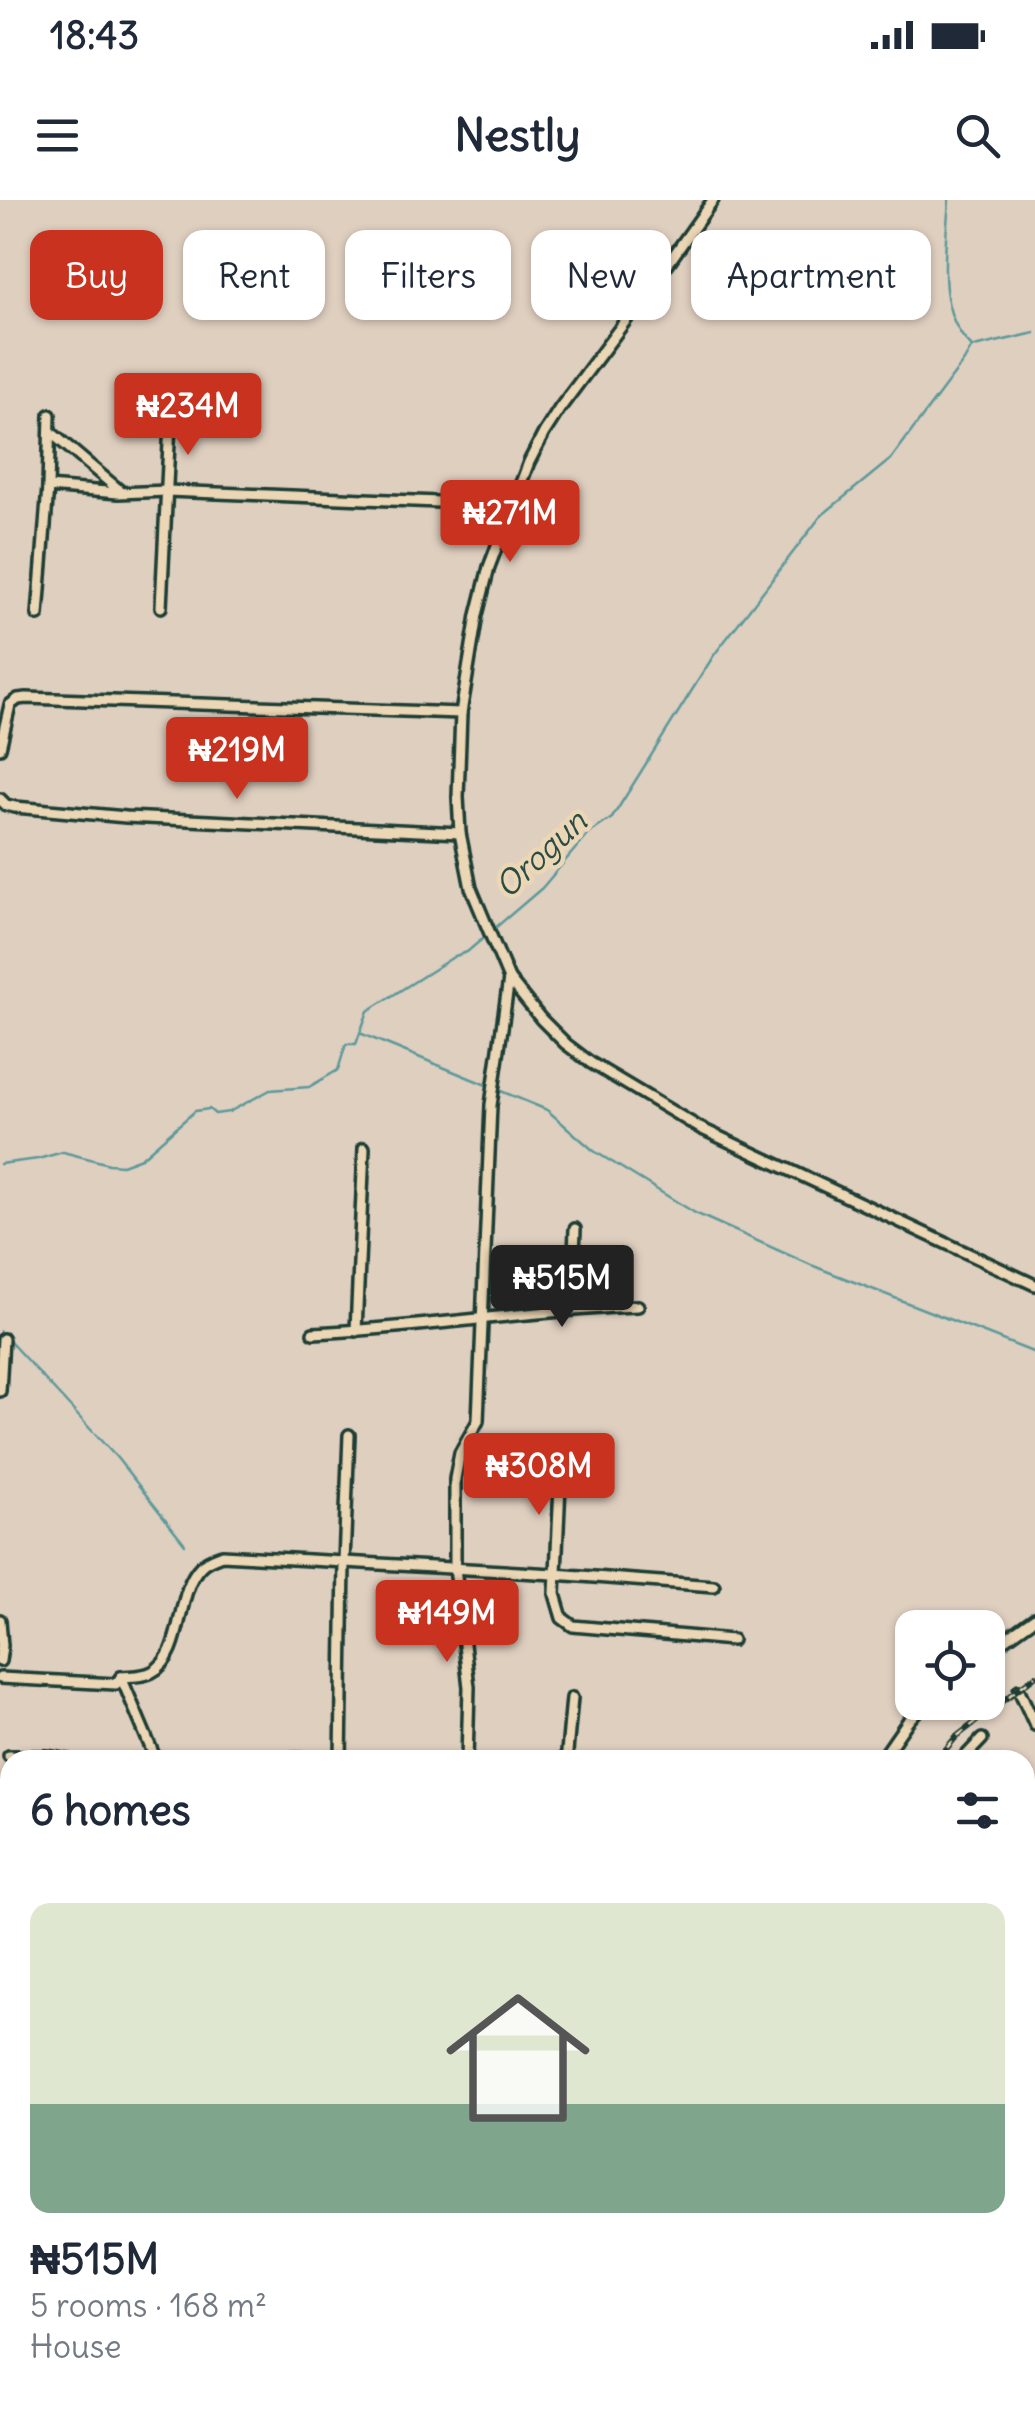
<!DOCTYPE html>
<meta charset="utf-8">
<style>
body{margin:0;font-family:Delius,sans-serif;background:#f6f6f7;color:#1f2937;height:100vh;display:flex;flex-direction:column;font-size:38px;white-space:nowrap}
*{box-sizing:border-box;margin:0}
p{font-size:32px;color:#747a83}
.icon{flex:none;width:55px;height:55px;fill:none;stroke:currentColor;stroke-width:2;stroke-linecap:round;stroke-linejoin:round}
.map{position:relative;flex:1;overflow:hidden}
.panel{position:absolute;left:0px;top:1550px;width:1035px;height:670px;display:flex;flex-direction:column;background:#fff;border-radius:30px 30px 0 0;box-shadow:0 2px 8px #0004}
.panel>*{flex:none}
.guide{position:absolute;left:30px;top:30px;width:975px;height:90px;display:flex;gap:20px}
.tools{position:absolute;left:895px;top:1410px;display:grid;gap:20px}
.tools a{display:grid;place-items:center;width:110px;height:110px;border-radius:20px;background:#fff;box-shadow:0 2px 8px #0004;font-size:50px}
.price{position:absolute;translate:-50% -85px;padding:0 22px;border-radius:10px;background:#c8321e;color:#fff;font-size:32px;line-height:65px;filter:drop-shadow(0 2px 5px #0008)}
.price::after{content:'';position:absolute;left:50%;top:60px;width:30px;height:22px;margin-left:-15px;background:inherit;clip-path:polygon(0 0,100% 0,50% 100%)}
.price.current{background:#222;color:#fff}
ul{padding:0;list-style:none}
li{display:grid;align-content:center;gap:20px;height:530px;padding:0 30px}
li span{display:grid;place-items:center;height:310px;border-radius:20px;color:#555}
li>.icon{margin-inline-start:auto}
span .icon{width:180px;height:180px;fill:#fffc;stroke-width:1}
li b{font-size:42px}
h2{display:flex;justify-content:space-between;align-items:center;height:120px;padding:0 30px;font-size:42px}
.tag{padding:0 35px;border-radius:20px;background:#fff;box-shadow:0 2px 8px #0004;font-size:35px;line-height:90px}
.tag.current{background:#c8321e;color:#fff}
.status{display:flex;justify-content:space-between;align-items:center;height:70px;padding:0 50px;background:#fff;direction:ltr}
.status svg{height:28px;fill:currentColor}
header{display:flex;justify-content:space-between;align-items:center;height:130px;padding:0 30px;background:#fff;font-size:45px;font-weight:700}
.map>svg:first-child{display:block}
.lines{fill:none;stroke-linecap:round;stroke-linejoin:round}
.stream{stroke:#5c999a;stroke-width:2.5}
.minor-casing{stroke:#1f3d34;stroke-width:16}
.minor{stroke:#ebd6b5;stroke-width:9}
.rail-casing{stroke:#1f3d34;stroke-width:6}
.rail{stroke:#ebd6b5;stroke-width:2.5;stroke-dasharray:8;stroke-linecap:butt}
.labels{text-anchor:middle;stroke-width:9;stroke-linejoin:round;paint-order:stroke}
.water-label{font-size:32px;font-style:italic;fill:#294c45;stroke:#ebd6b5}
</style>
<div class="status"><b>18:43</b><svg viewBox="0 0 49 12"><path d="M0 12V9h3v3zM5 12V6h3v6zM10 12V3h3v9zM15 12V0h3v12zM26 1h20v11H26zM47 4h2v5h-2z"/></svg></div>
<header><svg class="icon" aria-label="menu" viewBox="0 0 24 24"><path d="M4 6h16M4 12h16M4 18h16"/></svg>Nestly<svg class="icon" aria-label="search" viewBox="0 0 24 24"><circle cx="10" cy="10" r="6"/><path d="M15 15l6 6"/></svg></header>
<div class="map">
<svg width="1035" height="2220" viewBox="0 0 1035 2220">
<rect width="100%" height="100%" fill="#dfcfbf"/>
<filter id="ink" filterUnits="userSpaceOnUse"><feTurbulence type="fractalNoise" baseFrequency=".01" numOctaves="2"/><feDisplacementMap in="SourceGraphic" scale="20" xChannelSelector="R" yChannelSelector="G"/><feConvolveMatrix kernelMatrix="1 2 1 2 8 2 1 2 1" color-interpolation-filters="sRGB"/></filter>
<g filter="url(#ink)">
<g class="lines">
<g class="stream">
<path d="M 949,0 C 946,46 934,111 971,146"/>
<polyline points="974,147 1035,133"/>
<polyline points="362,834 489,886"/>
<polyline points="496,889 547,910 594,951 695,1013 811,1065 1035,1153"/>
<polyline points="0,964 38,959 63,952 109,964 122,965 141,958 195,911 209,909 215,914 229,912 270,890 309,887 338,870 346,844 356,844 368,811 455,756 467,752 542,688 588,634 612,618 714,455 821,316 891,259 964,161 972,147"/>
<polyline points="0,1131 117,1258 185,1344"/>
<polyline points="0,2032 10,2033"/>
<polyline points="404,2210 416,2220"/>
</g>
<defs>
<g id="minor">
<polyline points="713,0 662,72 560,208 544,233 529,262 489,367 477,415 461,513 458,597 460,633 471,688 509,779 541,819 566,844 591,863 700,928 1035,1085"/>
<polyline points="54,235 119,290 118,292"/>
<polyline points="48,287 118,293 167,291 512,305"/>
<polyline points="161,407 170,223"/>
<polyline points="38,415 48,287 50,215"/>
<polyline points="0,548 10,505 18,499 26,498 461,513"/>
<polyline points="0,599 6,605 15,607 126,617 460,633"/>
<polyline points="572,1109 575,1029"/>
<polyline points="356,1131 364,948"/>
<path d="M 313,1133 C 422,1128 530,1110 638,1106"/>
<polyline points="0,1191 3,1139"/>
<polyline points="561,1264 555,1394 562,1418 573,1426 732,1440"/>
<polyline points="0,1420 2,1446 0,1461"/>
<polyline points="988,1456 1004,1440 1035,1418"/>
<polyline points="121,1477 156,1560"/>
<path d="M 0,1478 L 116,1484 L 121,1477 C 131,1476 143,1477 152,1472 C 185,1455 175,1391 201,1366 C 207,1360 214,1358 222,1355 L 554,1374 L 714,1386"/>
<polyline points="1019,1490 1035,1525"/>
<polyline points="9,1556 48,1556 69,1560"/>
<polyline points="183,1560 242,1557 351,1560"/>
<polyline points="341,1560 344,1362 349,1235"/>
<polyline points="467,1560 469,1487 455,1368 455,1279 460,1253 478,1221 491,905 509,779"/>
<polyline points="564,1560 567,1552 572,1498"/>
<polyline points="881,1560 908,1521 925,1502"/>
<polyline points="962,1560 982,1539"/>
<polyline points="1025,1644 1035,1632"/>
<polyline points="1025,1753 1035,1762"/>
<polyline points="1025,1796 1035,1786"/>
<polyline points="0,1858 10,1858"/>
<polyline points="1025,2035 1035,2043"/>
<polyline points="0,2134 10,2149"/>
<polyline points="50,2210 56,2220"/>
<polyline points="374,2210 384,2220"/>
<polyline points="1024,2210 1035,2220"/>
<polyline points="907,2212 908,2210"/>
<polyline points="621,2220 622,2210"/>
<polyline points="720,2220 723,2210"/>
<polyline points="854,2220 856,2210"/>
<polyline points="1011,2220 1018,2210"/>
</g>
</defs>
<use href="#minor" class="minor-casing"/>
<use href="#minor" class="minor"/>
<defs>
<g id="rail">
<polyline points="937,1560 956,1537 1035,1476"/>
<polyline points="769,2220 771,2210"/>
</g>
</defs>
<use href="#rail" class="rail-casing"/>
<use href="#rail" class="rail"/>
</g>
</g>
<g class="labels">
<g class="water-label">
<text transform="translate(541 654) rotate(-43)" y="11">Orogun</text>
</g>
</g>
</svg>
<div class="tools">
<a><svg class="icon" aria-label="locate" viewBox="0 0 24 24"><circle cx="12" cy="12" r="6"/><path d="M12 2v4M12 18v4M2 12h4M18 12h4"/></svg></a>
</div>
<b class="price" style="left:188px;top:258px">₦234M</b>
<b class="price" style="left:510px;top:365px">₦271M</b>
<b class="price" style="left:237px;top:602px">₦219M</b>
<b class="price current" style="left:562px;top:1130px">₦515M</b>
<b class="price" style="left:539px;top:1318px">₦308M</b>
<b class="price" style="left:447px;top:1465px">₦149M</b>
<div class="guide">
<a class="tag current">Buy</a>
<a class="tag">Rent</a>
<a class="tag">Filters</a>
<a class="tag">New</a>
<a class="tag">Apartment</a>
</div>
<section class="panel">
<h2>6 homes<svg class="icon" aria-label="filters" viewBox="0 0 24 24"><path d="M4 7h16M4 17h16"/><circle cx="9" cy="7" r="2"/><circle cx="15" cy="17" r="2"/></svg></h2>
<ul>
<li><span style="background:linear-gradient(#dfe7d0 65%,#7fa58c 0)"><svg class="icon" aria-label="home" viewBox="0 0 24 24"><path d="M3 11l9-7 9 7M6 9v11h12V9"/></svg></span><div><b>₦515M</b><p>5 rooms · 168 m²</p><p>House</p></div></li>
</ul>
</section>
</div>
